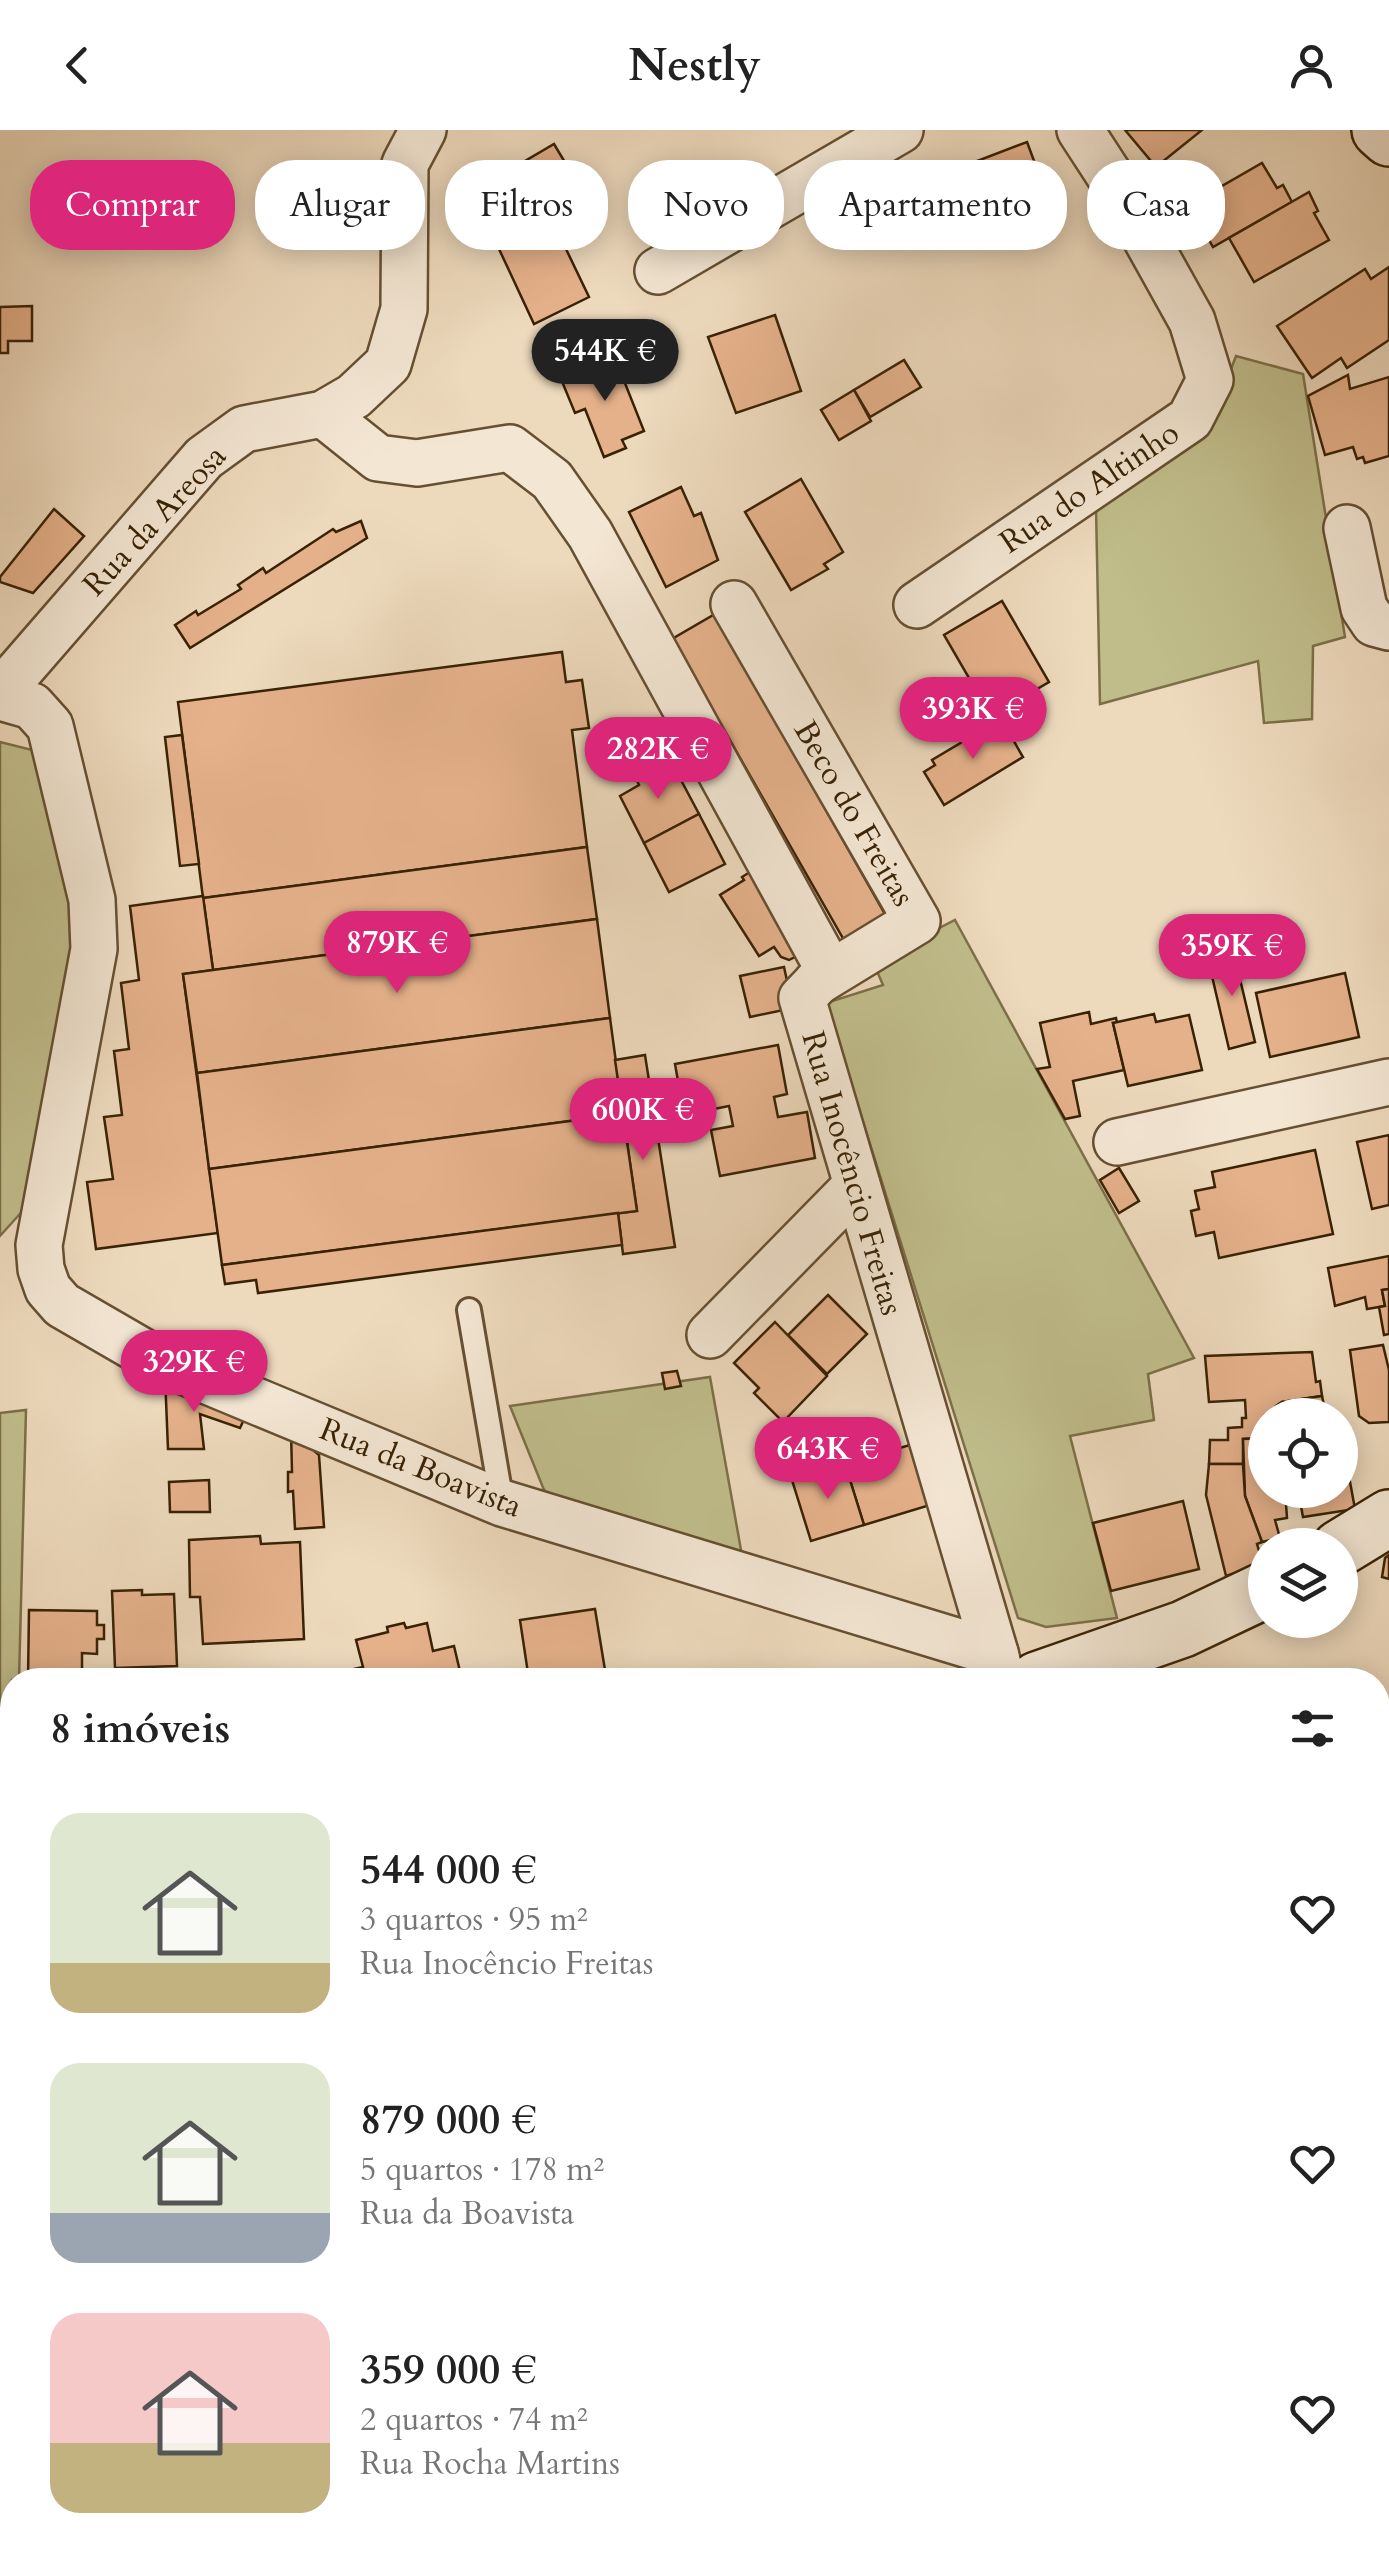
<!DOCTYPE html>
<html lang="pt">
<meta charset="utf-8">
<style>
body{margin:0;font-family:Cardo,serif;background:#f6f6f6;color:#222;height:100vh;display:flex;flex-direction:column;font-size:38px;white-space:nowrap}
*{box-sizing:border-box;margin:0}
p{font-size:32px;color:#767676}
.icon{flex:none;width:55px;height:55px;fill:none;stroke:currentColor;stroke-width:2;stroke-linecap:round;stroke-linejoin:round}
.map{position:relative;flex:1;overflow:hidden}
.sheet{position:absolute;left:0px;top:1538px;width:1390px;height:892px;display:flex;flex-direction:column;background:#fff;border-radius:40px 40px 0 0;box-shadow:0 5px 25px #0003}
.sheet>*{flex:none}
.banner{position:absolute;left:30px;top:30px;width:1330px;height:90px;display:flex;gap:20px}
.buttons{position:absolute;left:1248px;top:1268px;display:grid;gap:20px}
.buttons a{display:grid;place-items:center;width:110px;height:110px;border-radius:50%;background:#fff;box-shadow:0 5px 25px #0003;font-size:50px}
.price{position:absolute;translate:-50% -85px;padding:0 22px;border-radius:35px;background:#db2777;color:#fff;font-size:32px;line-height:65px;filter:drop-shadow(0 2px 5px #0008)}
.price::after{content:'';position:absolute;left:50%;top:60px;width:30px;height:22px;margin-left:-15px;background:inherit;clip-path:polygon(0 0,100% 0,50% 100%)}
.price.active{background:#222;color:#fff}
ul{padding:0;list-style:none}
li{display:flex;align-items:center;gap:30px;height:250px;padding:0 50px}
li span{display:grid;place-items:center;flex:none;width:280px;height:200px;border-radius:30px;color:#555}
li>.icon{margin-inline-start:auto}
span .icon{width:120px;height:120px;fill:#fffc;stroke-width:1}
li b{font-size:42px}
h2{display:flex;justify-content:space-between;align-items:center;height:120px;padding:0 50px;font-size:42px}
.tag{padding:0 35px;border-radius:40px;background:#fff;box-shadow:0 5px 25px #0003;font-size:35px;line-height:90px}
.tag.active{background:#db2777;color:#fff}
header{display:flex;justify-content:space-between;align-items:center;height:130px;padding:0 50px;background:#fff;font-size:45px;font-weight:700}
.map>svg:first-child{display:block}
.green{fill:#c0bd8b;stroke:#7c7048;stroke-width:2.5}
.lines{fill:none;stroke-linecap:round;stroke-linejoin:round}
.river{stroke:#9ab9b7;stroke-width:78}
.building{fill:#e5b18b;stroke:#392204;stroke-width:2.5}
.service-casing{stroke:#665032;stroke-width:28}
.minor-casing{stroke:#665032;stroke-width:50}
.secondary-casing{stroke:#392204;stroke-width:60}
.service{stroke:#f3e6d3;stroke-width:22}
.minor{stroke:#f3e6d3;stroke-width:45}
.secondary{stroke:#f3e6d3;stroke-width:55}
.rail-casing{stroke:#392204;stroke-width:11}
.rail{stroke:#f3e6d3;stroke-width:8;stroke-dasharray:22;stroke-linecap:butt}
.labels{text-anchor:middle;stroke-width:10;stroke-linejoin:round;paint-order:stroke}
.street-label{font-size:32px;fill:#392204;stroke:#f3e6d3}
</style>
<header><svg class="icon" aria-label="back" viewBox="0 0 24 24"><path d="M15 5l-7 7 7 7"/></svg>Nestly<svg class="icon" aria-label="person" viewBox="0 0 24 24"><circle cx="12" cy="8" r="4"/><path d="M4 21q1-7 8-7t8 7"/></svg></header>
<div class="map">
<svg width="1389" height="2429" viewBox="0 0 1389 2429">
<rect width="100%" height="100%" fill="#edd9bc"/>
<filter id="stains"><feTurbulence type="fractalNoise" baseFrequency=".002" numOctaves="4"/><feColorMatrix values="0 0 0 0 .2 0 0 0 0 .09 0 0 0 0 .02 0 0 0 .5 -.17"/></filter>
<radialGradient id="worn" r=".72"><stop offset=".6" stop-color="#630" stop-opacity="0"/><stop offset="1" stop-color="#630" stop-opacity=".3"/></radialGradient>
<g class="green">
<polygon points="1236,226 1303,244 1345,507 1313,516 1312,589 1264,593 1258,531 1100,574 1096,378 1208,299"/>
<polygon points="0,612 40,622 76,786 46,991 27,1076 0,1106"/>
<polygon points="955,790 1194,1228 1148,1244 1154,1290 1070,1306 1117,1488 1046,1497 1018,1488 826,873 883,855 873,832"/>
<polygon points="710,1247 743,1431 562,1372 544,1360 510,1276"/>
<polygon points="26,1280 19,1550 12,1550 12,1736 0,1738 0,1283"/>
<polygon points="4,2276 12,2277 12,2418 647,2418 648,2429 0,2429 0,2285"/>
</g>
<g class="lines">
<g class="river">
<polyline points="0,2244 12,2249"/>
<polyline points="1378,2282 1389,2277"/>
<polyline points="693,2418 707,2429"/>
<polyline points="1048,2429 1067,2418"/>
</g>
</g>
<g class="building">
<polygon points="1125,0 1202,0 1156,37"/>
<polygon points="1027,12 1043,55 1031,60 1034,67 1028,69 1037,90 984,114 974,95 966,99 951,64 959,60 951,41"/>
<polygon points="554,14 594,81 561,101 520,34"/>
<polygon points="1262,33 1277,58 1283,55 1292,72 1213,117 1189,75"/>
<polygon points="1309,62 1318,81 1314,83 1329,110 1254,152 1229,108"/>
<polygon points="554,94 589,167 534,194 499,119"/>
<polygon points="1389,137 1389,210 1347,238 1341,228 1312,248 1277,196 1365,139 1371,149"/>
<polygon points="32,176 32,211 8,211 8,223 0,223 0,177"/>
<polygon points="775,185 801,261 736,283 708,207"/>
<polygon points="615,228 644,301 622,310 626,318 604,327 585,279 575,283 561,249"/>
<polygon points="904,230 921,257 870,287 854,260"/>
<polygon points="1348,245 1350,259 1389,247 1389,326 1365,333 1363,327 1357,329 1353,317 1325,325 1308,266"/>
<polygon points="854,260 871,291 839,310 821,280"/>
<polygon points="801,349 843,422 824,434 828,439 791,460 745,382"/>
<polygon points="681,357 694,386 701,383 718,430 666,457 629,382"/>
<polygon points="54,379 84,406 33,463 0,452 0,447"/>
<polygon points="361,391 367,408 190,518 175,495 196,481 198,485 241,459 238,455 263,438 266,443 333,399 336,402"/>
<polygon points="1002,471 1049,552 991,586 944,505"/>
<polygon points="715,484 886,786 844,810 672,509"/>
<polygon points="562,522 566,552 582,550 589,598 572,600 587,717 203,768 178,572"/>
<polygon points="1001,589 1023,627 944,675 924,642 935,635 932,630"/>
<polygon points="182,605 199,734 180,736 165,607"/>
<polygon points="649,631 657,646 674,637 699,684 644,713 620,666 639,655 632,640"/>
<polygon points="699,684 725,734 669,762 644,713"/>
<polygon points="587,717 597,789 213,840 203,768"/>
<polygon points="753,740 797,826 789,830 781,827 774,817 759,826 720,765 744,750 742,747"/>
<polygon points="203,766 213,840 183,844 218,1103 96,1119 87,1052 113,1049 104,987 122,985 114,921 129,919 121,853 139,850 130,776"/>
<polygon points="597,789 610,888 197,943 183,844"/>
<polygon points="1240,822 1245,844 1239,845 1255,912 1229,919 1208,829"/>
<polygon points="784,837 793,878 750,887 740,846"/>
<polygon points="1345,843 1359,907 1270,927 1256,863"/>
<polygon points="1089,882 1091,894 1116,888 1117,893 1113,893 1124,940 1073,951 1080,986 1065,989 1037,939 1050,937 1040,893"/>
<polygon points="1154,884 1156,892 1189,885 1202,940 1128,956 1113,893"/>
<polygon points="610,888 623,984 209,1039 197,943"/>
<polygon points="778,915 787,964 774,967 778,987 807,982 815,1028 720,1046 711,1000 733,996 729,976 684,985 675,934"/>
<polygon points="645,925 675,1117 623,1124 618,1083 637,1081 615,930"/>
<polygon points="623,984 637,1081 222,1135 209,1039"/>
<polygon points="1389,1005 1389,1075 1372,1079 1357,1012"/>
<polygon points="1315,1020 1333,1104 1219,1128 1214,1102 1196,1106 1191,1081 1199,1079 1195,1061 1215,1057 1212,1042"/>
<polygon points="1119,1038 1139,1071 1119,1083 1100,1050"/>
<polygon points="618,1083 622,1115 258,1163 256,1150 225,1154 222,1135"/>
<polygon points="1389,1126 1389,1159 1382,1160 1385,1176 1367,1179 1365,1167 1335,1176 1328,1138"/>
<polygon points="1389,1159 1389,1204 1384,1205 1379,1177 1385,1176 1382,1160"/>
<polygon points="828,1165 867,1204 827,1244 788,1205"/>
<polygon points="775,1192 827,1246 783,1292 754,1263 759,1258 734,1233"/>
<polygon points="1383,1215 1389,1240 1389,1292 1369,1293 1359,1286 1350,1220"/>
<polygon points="1312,1222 1316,1252 1320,1251 1322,1266 1282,1272 1276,1276 1278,1285 1265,1285 1265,1308 1243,1309 1243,1334 1209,1334 1210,1310 1228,1310 1228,1298 1242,1297 1242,1288 1246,1288 1245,1270 1209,1272 1205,1226"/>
<polygon points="677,1241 681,1256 665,1259 662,1243"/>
<polygon points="165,1246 247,1283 240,1298 200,1284 204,1319 168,1319"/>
<polygon points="1322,1266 1326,1285 1278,1285 1276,1276 1282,1272"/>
<polygon points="291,1301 319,1325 324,1397 295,1399 293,1361 288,1362 288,1342 292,1342"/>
<polygon points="1265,1308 1265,1360 1285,1360 1287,1388 1275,1390 1280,1408 1262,1412 1245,1366 1243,1309"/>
<polygon points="920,1312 940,1372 864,1395 845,1334"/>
<polygon points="845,1334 864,1395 811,1411 792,1350"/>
<polygon points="1209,1334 1243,1334 1245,1366 1262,1412 1257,1414 1263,1434 1226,1446 1206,1365"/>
<polygon points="1348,1341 1355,1379 1303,1387 1298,1360 1340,1360 1340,1342"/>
<polygon points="209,1350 210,1382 170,1382 169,1352"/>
<polygon points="1183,1371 1199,1439 1111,1461 1093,1393"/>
<polygon points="260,1406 261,1414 300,1412 304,1509 203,1514 200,1467 190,1467 189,1410"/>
<polygon points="1389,1425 1389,1449 1382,1447 1385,1428"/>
<polygon points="142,1460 142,1465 174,1464 177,1536 115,1538 112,1461"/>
<polygon points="595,1479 605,1540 582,1544 584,1550 529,1550 520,1490"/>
<polygon points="29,1480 97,1481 97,1495 104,1495 104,1509 97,1509 97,1524 82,1523 82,1550 28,1550"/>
<polygon points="404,1493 406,1498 427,1493 433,1521 454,1516 462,1550 356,1550 354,1539 363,1537 356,1510 388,1502 387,1497"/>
<polygon points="1378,1575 1389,1578 1389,1652 1378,1648"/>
<rect x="1147" y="2418" width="25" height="11"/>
</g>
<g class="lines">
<defs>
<g id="service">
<polyline points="469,1180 502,1373"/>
<polyline points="0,2209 12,2212"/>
</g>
<g id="minor">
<polyline points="658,141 900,0"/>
<polyline points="323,284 378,328 417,333 510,318 552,350 590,404 829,840 802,868 995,1523"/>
<polyline points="1347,398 1364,478 1374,493 1389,497"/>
<polyline points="734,474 917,791 817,852"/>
<polyline points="917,475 1190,289 1210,250 1192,191 1119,60 1080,0"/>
<polyline points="0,563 204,328 244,299 323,284 354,266 388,234 404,179 405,34 423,0"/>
<polyline points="0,567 32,576 50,596 92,770 94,819 39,1115 41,1139 48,1159 62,1175 157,1230 502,1373 995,1523 1002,1550"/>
<polyline points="1117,1012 1389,952"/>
<polyline points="710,1205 857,1055"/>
<polyline points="1378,2166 1389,2150"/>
<polyline points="1318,2429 1321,2418"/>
</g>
<g id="secondary">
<polyline points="1380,0 1389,8"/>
<polyline points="1340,1418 1389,1388"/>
<polyline points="1037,1550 1183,1499 1265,1460"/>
<polyline points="0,1779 12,1776"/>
</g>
</defs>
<use href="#service" class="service-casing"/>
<use href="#minor" class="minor-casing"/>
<use href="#secondary" class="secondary-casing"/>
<use href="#service" class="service"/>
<use href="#minor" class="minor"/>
<use href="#secondary" class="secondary"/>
<defs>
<g id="rail">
<polyline points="1378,1862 1389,1860"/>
<polyline points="1378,1893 1389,1891"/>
<polyline points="0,1920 12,1920"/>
<polyline points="0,1952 12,1953"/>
</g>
</defs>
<use href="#rail" class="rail-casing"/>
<use href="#rail" class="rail"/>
</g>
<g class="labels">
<g class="street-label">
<text transform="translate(1089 357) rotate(-34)" y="11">Rua do Altinho</text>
<text transform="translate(154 390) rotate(-47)" y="11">Rua da Areosa</text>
<text transform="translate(855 683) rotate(60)" y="11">Beco do Freitas</text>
<text transform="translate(853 1043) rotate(74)" y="11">Rua Inocêncio Freitas</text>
<text transform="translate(421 1337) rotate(22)" y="11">Rua da Boavista</text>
</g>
</g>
<rect width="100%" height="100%" filter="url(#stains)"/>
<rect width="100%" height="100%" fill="url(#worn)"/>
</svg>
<div class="buttons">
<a><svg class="icon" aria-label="locate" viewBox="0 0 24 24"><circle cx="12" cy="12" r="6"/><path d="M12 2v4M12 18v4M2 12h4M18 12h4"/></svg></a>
<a><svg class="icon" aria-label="layers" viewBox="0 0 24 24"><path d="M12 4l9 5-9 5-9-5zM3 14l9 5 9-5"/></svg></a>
</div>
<b class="price active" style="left:605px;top:274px">544K €</b>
<b class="price" style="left:973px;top:632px">393K €</b>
<b class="price" style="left:658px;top:672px">282K €</b>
<b class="price" style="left:397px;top:866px">879K €</b>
<b class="price" style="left:1232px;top:869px">359K €</b>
<b class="price" style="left:643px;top:1033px">600K €</b>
<b class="price" style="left:194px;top:1285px">329K €</b>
<b class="price" style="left:828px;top:1372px">643K €</b>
<div class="banner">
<a class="tag active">Comprar</a>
<a class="tag">Alugar</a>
<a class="tag">Filtros</a>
<a class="tag">Novo</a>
<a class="tag">Apartamento</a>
<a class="tag">Casa</a>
</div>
<section class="sheet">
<h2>8 imóveis<svg class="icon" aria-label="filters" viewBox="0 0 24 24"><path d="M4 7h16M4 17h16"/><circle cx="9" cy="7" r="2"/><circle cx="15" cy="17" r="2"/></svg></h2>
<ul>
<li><span style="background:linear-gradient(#dfe7d0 75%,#c2b280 0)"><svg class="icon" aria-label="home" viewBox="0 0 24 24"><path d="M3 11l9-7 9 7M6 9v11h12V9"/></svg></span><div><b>544 000 €</b><p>3 quartos · 95 m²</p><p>Rua Inocêncio Freitas</p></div><svg class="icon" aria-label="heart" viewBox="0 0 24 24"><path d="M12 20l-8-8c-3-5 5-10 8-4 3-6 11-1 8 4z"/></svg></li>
<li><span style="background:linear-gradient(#dfe7d0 75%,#9aa5b1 0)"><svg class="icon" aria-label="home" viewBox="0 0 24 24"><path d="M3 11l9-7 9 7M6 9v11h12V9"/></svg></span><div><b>879 000 €</b><p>5 quartos · 178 m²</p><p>Rua da Boavista</p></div><svg class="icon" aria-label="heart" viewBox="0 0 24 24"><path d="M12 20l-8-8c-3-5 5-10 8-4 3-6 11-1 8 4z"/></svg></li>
<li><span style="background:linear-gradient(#f6c9c9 65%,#c2b280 0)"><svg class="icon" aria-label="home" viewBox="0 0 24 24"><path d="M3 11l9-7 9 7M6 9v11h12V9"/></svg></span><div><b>359 000 €</b><p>2 quartos · 74 m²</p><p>Rua Rocha Martins</p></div><svg class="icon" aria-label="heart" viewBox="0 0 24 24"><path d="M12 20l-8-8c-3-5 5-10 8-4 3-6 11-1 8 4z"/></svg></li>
</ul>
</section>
</div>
